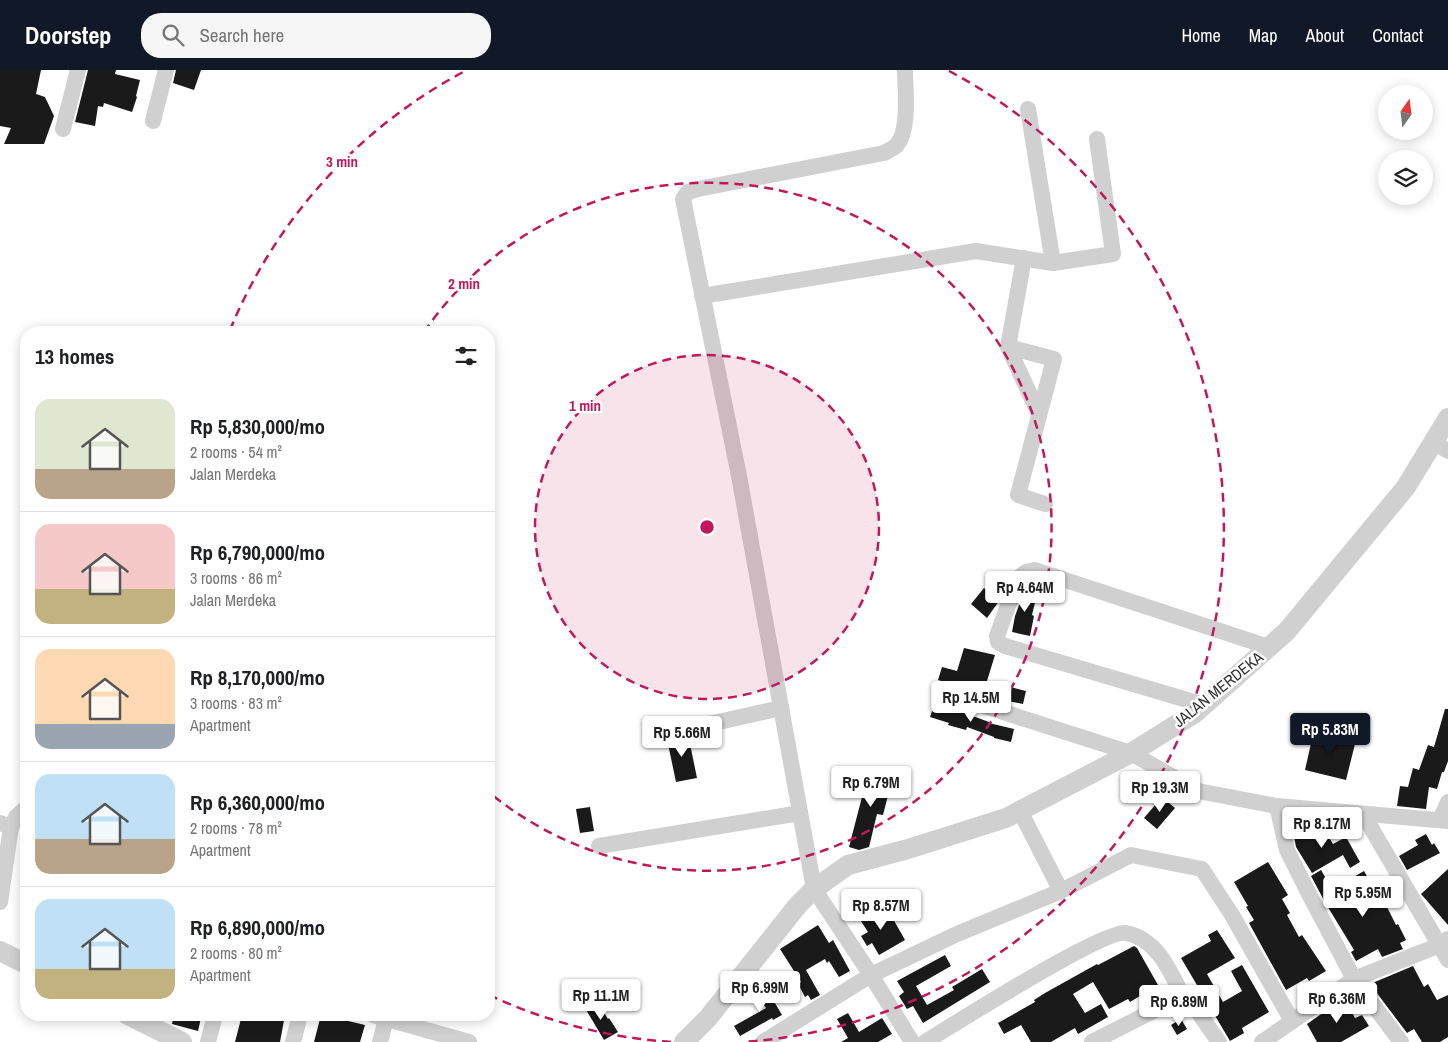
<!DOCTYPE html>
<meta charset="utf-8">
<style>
body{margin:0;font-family:"Archivo Narrow",sans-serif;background:#f6f6f6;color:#202124;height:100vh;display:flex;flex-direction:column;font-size:19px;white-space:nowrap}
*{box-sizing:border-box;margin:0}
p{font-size:16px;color:#757577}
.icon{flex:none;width:28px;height:28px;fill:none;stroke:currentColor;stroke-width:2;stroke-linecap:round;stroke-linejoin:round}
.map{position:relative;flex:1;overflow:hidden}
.side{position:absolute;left:20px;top:256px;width:475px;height:695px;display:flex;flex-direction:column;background:#fff;border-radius:20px;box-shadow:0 2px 12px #0003}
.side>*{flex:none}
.needle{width:32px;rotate:14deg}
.fabs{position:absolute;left:1378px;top:15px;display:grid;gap:10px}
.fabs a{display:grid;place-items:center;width:55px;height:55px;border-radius:50%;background:#fff;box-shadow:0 2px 12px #0003;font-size:25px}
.price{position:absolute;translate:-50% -42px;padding:0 11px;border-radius:5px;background:#fff;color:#222;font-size:16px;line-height:32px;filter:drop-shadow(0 1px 2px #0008)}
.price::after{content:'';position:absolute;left:50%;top:30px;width:15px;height:11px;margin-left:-8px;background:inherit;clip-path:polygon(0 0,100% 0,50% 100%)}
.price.active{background:#111827;color:#fff}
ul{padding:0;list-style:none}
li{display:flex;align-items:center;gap:15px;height:125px;padding:0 15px}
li+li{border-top:1px solid #e0e0e0}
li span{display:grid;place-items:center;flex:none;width:140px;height:100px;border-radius:15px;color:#555}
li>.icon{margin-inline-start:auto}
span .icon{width:60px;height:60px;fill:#fffc;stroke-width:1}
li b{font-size:21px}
h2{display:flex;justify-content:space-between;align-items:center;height:60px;padding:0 15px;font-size:21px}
header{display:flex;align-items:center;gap:30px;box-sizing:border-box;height:70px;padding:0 25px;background:#111827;color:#fff}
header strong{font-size:24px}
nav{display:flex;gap:28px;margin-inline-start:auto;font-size:18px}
.search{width:350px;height:45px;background:#f6f6f6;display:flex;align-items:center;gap:12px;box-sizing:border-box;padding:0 18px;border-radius:20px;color:#757577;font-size:19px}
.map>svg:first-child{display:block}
.building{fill:#1a1a1a}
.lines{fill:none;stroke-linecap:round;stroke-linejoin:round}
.minor{stroke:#d0d0d0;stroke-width:16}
.tertiary{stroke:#d0d0d0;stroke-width:20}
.ring{fill:none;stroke:#c2185b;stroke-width:2.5;stroke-dasharray:9 6}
.labels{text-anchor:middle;stroke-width:5;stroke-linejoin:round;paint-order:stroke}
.street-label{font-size:16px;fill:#333;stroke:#fff}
.centre{fill:#c2185b;stroke:#fff;stroke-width:2.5}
.ring-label{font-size:15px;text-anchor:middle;font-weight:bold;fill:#c2185b;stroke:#fff;stroke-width:5;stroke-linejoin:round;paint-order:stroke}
</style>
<header>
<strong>Doorstep</strong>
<div class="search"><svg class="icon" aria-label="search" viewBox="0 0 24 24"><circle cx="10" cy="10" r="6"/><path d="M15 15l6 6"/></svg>Search here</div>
<nav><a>Home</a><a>Map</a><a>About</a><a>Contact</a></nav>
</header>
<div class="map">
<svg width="1448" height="972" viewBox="0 0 1448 972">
<rect width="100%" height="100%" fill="#fff"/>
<g class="building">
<polygon points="0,0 41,0 36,24 45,27 54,46 44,74 4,74 11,58 0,56"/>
<polygon points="88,0 116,0 115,4 140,10 136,26 137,27 132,42 104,33 103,37 98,36 95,56 75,52"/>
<polygon points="176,0 201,0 194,20 173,13"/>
<polygon points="1026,517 1038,520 1032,545 1034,546 1030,566 1012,562 1015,546"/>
<polygon points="984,518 999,531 987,548 971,534"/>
<polygon points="964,578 995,585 987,611 1026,621 1023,634 1008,631 1008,628 975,622 938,610 942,597 957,601"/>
<polygon points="935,633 971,644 970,645 989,652 989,653 1014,659 1011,672 994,668 994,667 967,657 966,660 948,655 949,653 930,647"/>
<polygon points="1445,639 1448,639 1448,691 1444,702 1442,702 1437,719 1429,717 1426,739 1397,736 1400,716 1408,717 1413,698 1419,700 1428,675 1434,677"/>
<polygon points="1314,660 1356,670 1346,710 1305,700"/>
<polygon points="688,664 697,708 676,712 667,669"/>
<polygon points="869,700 893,706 883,745 877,744 869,777 859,780 849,777"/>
<polygon points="1162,727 1175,738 1157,759 1144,748"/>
<polygon points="590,737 594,761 580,763 576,739"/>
<polygon points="1307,753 1317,770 1327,764 1333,774 1346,767 1360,792 1350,798 1343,785 1312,803 1296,777 1293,761"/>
<polygon points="1426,764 1432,775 1434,773 1440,783 1407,800 1399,786 1418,775 1415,770"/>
<polygon points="1268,792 1288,825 1282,829 1290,843 1287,845 1299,867 1302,865 1326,901 1309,911 1307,908 1286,920 1249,853 1254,850 1246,837 1248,836 1234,812"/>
<polygon points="1448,799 1448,855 1421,824"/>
<polygon points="1321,800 1339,831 1359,821 1352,808 1364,801 1372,815 1374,814 1385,838 1387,837 1396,855 1398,854 1406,870 1400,873 1403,879 1382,887 1378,879 1356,891 1351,882 1354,880 1326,834 1311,806"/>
<polygon points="880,837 888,850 892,847 905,870 879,885 872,873 867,876 861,866 868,862 859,848"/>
<polygon points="818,855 829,873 833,870 850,901 839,907 829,891 827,893 825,889 806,900 820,925 811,930 808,925 805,927 798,914 801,912 780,879"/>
<polygon points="1217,860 1235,888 1207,904 1223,932 1242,921 1231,901 1242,895 1269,942 1242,958 1244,963 1230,971 1181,888 1211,871 1208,865"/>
<polygon points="1134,876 1137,878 1158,915 1130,932 1128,929 1109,939 1093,912 1073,924 1085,943 1101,934 1108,947 1078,964 1075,958 1051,972 1031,972 1021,955 1004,964 998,953 1035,932 1034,930 1045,923 1097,894 1098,895"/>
<polygon points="945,885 951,896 916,916 927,935 954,920 952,917 982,899 990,912 923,953 913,936 907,939 899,926 904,922 897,911"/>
<polygon points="1413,896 1424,917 1428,914 1437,930 1448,925 1448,967 1440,972 1422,972 1414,959 1407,963 1370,914"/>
<polygon points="765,916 782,945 773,950 772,948 740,966 734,956 766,938 755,922"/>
<polygon points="1344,928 1355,948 1362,945 1369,956 1341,972 1317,972 1307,954"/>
<polygon points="597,931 608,949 609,948 618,962 604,970 585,938"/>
<polygon points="848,943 859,962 882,948 892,964 878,972 841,972 848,968 837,949"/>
<polygon points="174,945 200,945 199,948 201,948 198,961 172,954"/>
<polygon points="242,945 285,945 280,972 235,972"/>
<polygon points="321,945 345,945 344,950 365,955 360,972 314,972"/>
<polygon points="1181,949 1187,959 1177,965 1171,955"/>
</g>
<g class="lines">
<g class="minor">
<path d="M 905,0 C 905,19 910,59 897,75 C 894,78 888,81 884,83 L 698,119 L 688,122 L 683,129 L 739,406 L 814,819 L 871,905 L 912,972"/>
<polyline points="1028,39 1053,193"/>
<polyline points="153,51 166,0"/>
<polyline points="63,59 78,0"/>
<polyline points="1024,188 1008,277 1054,289 1018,425 1045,434"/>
<polyline points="702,226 976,181 1053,193 1113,184 1097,69"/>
<polyline points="1008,277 1039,344"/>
<polyline points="1433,372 1448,381"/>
<polyline points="947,624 1131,683 1198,721 1277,736 1448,751"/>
<polyline points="1204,635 1005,576 998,572 997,566 1018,508 1026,502 1035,500 1269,577"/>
<polyline points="705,655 781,638"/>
<polyline points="1277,736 1287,780 1309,824 1354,909 1401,972"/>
<polyline points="1020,741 1061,821"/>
<polyline points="1363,744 1448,890"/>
<polyline points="1440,750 1448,732"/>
<polyline points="0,753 11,757 0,832"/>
<polyline points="11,757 16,747 26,738"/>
<polyline points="599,776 800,743"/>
<polyline points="373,945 469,972"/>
<polyline points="208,972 215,945"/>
<polyline points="293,972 300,945"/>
<polyline points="380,972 386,949"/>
<polyline points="763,972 871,905 957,864 1061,821 1131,785 1202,799 1232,845 1292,951"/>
<path d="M 925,972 C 953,955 1104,859 1126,863 C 1158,869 1171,903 1184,929"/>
<polyline points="1092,972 1165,935 1184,929 1198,942 1219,972"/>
<polyline points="1262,972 1354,909 1440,875 1448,869"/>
</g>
<g class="tertiary">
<polyline points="0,881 26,894"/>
<polyline points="128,945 182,972"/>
<polyline points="684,972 708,948 798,835 814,819 848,795 908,779 1006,748 1131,683 1195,643 1287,561 1406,417 1448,348"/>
</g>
</g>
<circle cx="707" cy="457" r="172" fill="#c2185b" fill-opacity=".12"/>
<g class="ring">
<circle cx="707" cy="457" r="172"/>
<path d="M424 262A344 344 0 1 1 491 724"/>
<path d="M671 972A516 516 0 0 1 489 925M230 260A516 516 0 0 1 465 1M949 1A516 516 0 0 1 743 972"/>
</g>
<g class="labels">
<g class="street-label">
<text transform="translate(1218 619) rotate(-39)" y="6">JALAN MERDEKA</text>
</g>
</g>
<circle cx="707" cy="457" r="8" class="centre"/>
<g class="ring-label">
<text x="342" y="97">3 min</text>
<text x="464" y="219">2 min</text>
<text x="585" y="341">1 min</text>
</g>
</svg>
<div class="fabs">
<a><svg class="needle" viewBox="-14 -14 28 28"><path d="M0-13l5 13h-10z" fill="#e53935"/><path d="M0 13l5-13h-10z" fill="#757577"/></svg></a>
<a><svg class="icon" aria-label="layers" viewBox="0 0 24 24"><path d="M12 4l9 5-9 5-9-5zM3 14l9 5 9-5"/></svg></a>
</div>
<b class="price" style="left:1025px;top:543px">Rp 4.64M</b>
<b class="price" style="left:971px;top:653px">Rp 14.5M</b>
<b class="price active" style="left:1330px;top:685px">Rp 5.83M</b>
<b class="price" style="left:682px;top:688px">Rp 5.66M</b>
<b class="price" style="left:871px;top:738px">Rp 6.79M</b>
<b class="price" style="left:1160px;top:743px">Rp 19.3M</b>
<b class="price" style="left:1322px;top:779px">Rp 8.17M</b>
<b class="price" style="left:1363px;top:848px">Rp 5.95M</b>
<b class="price" style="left:881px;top:861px">Rp 8.57M</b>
<b class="price" style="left:760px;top:943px">Rp 6.99M</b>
<b class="price" style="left:601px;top:951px">Rp 11.1M</b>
<b class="price" style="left:1337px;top:954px">Rp 6.36M</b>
<b class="price" style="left:1179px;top:957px">Rp 6.89M</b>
<section class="side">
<h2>13 homes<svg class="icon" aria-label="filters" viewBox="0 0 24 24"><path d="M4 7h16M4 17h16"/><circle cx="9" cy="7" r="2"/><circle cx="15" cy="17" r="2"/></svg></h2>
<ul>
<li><span style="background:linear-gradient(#dfe7d0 70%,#b9a48a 0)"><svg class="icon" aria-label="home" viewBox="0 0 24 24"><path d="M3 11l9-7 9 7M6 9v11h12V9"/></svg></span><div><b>Rp 5,830,000/mo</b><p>2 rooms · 54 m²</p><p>Jalan Merdeka</p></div></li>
<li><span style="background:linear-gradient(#f6c9c9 65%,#c2b280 0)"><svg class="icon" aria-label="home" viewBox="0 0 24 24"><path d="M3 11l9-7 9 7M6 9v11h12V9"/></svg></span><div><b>Rp 6,790,000/mo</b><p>3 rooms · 86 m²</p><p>Jalan Merdeka</p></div></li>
<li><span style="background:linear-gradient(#ffd9b3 75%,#9aa5b1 0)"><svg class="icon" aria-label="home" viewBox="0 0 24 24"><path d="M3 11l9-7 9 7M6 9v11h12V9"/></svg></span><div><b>Rp 8,170,000/mo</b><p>3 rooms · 83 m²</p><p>Apartment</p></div></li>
<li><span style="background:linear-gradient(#bfe0f5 65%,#b9a48a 0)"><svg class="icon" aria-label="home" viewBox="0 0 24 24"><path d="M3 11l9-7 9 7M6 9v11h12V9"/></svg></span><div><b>Rp 6,360,000/mo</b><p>2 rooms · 78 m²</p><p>Apartment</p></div></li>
<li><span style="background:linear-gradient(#bfe0f5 70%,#c2b280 0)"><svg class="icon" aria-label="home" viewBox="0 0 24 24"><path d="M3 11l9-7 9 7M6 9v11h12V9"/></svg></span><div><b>Rp 6,890,000/mo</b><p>2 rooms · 80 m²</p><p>Apartment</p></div></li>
</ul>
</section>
</div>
